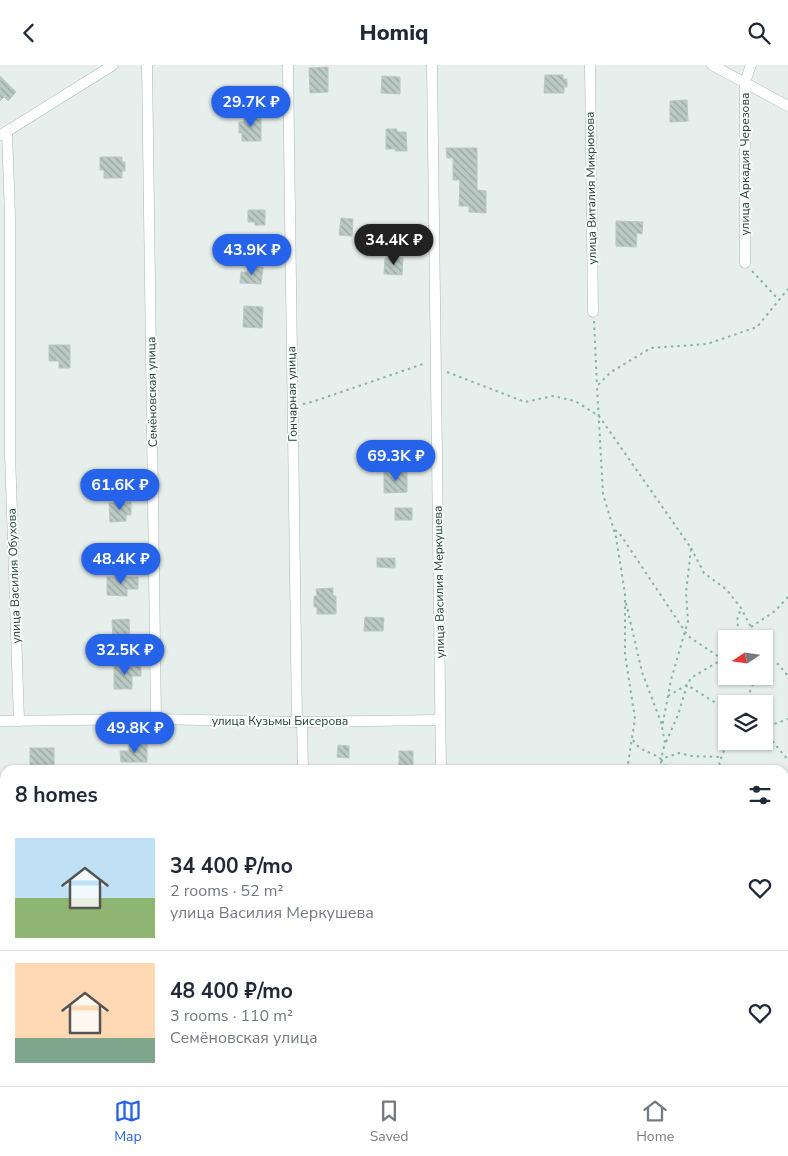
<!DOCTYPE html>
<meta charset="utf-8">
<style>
body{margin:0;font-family:"Nunito Sans",sans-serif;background:#f2f2f3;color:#1f2937;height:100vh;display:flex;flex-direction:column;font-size:19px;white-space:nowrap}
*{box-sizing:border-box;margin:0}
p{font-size:16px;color:#747a83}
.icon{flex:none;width:28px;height:28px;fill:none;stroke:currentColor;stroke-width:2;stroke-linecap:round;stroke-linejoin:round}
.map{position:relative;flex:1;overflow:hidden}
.panel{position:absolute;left:0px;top:700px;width:789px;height:321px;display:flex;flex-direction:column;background:#fff;border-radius:15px 15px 0 0;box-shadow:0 1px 4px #0004}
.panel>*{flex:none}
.needle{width:32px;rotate:257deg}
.controls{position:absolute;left:718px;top:565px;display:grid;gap:10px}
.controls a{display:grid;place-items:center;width:55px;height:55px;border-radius:0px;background:#fff;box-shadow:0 1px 4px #0004;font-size:25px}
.price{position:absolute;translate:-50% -42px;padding:0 11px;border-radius:18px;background:#2563eb;color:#fff;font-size:16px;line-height:32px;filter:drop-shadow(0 1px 2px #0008)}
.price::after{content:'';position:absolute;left:50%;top:30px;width:15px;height:11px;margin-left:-8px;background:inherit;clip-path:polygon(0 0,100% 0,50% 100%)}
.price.selected{background:#222;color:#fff}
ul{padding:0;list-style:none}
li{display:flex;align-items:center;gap:15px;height:125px;padding:0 15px}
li+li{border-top:1px solid #e0e1e3}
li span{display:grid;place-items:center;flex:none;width:140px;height:100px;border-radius:0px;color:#555}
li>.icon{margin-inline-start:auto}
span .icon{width:60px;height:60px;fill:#fffc;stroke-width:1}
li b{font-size:21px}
h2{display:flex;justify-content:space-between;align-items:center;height:60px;padding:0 15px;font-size:21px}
header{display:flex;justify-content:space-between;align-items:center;height:65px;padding:0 15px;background:#fff;font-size:22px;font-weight:800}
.tab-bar{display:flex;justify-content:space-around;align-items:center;height:70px;border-top:1px solid #e0e1e3;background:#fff;font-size:14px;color:#747a83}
.tab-bar a{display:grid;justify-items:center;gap:2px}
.tab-bar .selected{color:#2563eb}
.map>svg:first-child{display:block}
.building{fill:url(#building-back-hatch);stroke:#b8c9c2}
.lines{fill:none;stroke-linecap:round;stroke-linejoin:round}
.minor-casing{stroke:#a8b8b2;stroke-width:11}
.path{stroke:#86b3a5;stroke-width:2;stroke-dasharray:2.5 4;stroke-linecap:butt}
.minor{stroke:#fff;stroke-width:10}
.labels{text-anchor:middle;stroke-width:4;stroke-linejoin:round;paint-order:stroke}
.street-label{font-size:12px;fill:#24423a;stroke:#f7fbf9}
</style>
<header><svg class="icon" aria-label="back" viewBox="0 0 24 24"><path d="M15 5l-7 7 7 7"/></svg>Homiq<svg class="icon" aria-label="search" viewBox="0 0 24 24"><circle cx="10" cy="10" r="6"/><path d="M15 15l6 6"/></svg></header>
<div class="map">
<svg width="788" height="1021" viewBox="0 0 788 1021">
<defs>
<pattern id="building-back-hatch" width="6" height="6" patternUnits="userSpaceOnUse" patternTransform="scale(1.25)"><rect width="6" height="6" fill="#bbcac4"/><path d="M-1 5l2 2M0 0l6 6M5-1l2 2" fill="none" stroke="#98a6a0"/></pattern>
</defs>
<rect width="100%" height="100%" fill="#e6efeb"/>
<g class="building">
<polygon points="328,2 328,27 310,28 309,3"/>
<polygon points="545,10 563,10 563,14 567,14 567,22 564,22 564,28 544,28"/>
<polygon points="0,11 16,27 8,36 4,32 0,36"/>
<polygon points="382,11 400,12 400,29 381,28"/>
<polygon points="687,35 688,56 670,57 670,36"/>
<polygon points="244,50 261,50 261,76 242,76 242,68 239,68 239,57 244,57"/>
<polygon points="386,64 397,64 397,67 406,67 407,86 395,86 395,84 386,84"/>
<polygon points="446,83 477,83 477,125 486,126 486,148 469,147 469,141 459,141 460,115 453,115 453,93 447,93"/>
<polygon points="100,92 122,92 122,97 125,97 125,106 122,106 122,113 104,113 104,105 100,105"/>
<polygon points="248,145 265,145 265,160 255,160 255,157 248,157"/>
<polygon points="341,153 353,154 352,171 339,170"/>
<polygon points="616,156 643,157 642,169 637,168 636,182 616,181"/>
<polygon points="385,193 403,193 402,210 384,209"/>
<polygon points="248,201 263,202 261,219 240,218 241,207 247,207"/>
<polygon points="244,241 263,242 262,263 243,262"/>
<polygon points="49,280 70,280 70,303 59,303 59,296 49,296"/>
<polygon points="407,406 407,427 384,428 384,407"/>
<polygon points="131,437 131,450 126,450 126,456 110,457 109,438"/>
<rect x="395" y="443" width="17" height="12"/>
<polygon points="377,493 395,493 395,503 377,502"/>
<polygon points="107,512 138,512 138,524 127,524 127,531 107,530"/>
<polygon points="333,523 333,531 336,531 336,549 317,549 317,542 314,542 314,531 317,531 316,524"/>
<polygon points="365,552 384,553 383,566 364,566"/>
<polygon points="129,554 130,574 113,574 112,555"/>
<polygon points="114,601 141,601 141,611 132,611 132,624 114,624"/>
<polygon points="147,679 147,697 121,697 120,686 129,686 129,680"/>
<polygon points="338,680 349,681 349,693 337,692"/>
<rect x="30" y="683" width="24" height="17"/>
<rect x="399" y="686" width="14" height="17"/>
</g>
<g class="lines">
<defs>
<g id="minor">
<polyline points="147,0 156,654"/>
<polyline points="288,0 297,657"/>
<polyline points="432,0 441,705"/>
<polyline points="590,0 593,247"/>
<polyline points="712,0 788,41"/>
<polyline points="7,66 10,152 10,389 19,656"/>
<polyline points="1,70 113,0"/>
<polyline points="745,198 745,17 751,0"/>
<polyline points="0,656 156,654 297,657 440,655"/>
<polyline points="302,657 303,705"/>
<polyline points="0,797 5,797"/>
<polyline points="0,937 5,937"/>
<polyline points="306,1016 306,1021"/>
<polyline points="444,1016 444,1021"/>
</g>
</defs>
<use href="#minor" class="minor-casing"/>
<g class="path">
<polyline points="752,206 779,235"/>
<polyline points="594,256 597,321"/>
<polyline points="447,307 525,337 553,331 575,336 599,351 691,483 686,528 688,556 671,615 662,662 665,678 661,694 668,705"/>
<polyline points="303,339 312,337 426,298"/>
<polyline points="615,465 620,469 688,571 722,594"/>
<polyline points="691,483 704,508 727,525 741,543 751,562 750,574"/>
<polyline points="626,538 642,607 662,660"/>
<polyline points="751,562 775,546 788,532"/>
<polyline points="740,574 737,555 741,543"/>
<polyline points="764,596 778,599 788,611"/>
<polyline points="668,631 687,620 719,640 726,647"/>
<polyline points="744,639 753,620 754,611"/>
<polyline points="764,666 788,695"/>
<polyline points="765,667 769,661 788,654"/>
<path d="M 633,675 C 641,688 649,685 661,694 L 679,688 L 692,691 L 722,692"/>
<polyline points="666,677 678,650 687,620 691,613 726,592"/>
<polyline points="661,696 662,705"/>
<polyline points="627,705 635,654 625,589 625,529 616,472 603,429 597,321 611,307 651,283 707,279 757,262 788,224"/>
<polyline points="724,705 719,698 728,676"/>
<polyline points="784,766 788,764"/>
<polyline points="784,869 788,870"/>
<polyline points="784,889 788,896"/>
<polyline points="784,933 788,938"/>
<polyline points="784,945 788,949"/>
<polyline points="669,1016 682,1021"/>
<polyline points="738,1016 739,1016"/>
<polyline points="552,1021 552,1016"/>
<polyline points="603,1021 605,1016"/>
<polyline points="783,1021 788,1019"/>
</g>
<use href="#minor" class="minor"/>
</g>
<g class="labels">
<g class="street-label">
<text transform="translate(745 99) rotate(-90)" y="4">улица Аркадия Черезова</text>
<text transform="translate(591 123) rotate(-91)" y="4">улица Виталия Микрюкова</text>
<text transform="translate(152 327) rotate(-91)" y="4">Семёновская улица</text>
<text transform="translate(292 329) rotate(-91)" y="4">Гончарная улица</text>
<text transform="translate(14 511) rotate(-92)" y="4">улица Василия Обухова</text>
<text transform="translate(439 517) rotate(-91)" y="4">улица Василия Меркушева</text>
<text x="280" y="660">улица Кузьмы Бисерова</text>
</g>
</g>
</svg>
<div class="controls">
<a><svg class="needle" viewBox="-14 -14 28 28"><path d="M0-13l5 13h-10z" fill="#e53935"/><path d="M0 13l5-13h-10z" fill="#747a83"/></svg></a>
<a><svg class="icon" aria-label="layers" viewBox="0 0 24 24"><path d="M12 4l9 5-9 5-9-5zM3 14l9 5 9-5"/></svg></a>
</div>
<b class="price" style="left:251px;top:63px">29.7K ₽</b>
<b class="price selected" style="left:394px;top:201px">34.4K ₽</b>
<b class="price" style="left:252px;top:211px">43.9K ₽</b>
<b class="price" style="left:396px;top:417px">69.3K ₽</b>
<b class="price" style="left:120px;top:446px">61.6K ₽</b>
<b class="price" style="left:121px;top:520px">48.4K ₽</b>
<b class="price" style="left:125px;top:611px">32.5K ₽</b>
<b class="price" style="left:135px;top:689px">49.8K ₽</b>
<section class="panel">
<h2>8 homes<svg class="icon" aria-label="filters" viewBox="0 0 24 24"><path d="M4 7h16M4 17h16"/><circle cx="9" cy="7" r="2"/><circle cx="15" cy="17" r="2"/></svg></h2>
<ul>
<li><span style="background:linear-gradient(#bfe0f5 60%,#8fb573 0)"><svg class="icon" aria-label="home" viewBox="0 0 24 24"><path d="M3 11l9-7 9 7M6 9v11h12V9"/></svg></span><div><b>34 400 ₽/mo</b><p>2 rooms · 52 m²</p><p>улица Василия Меркушева</p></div><svg class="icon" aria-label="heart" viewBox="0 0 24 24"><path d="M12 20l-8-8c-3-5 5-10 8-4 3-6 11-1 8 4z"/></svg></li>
<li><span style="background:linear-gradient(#ffd9b3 75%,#7fa58c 0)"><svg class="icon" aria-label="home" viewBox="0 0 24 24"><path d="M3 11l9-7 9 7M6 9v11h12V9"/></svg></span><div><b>48 400 ₽/mo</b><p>3 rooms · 110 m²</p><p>Семёновская улица</p></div><svg class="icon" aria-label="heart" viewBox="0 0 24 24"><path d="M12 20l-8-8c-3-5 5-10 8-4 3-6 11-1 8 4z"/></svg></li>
</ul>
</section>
</div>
<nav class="tab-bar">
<a class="selected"><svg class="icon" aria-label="map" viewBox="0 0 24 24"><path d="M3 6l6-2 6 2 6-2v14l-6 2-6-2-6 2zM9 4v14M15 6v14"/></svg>Map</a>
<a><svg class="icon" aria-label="saved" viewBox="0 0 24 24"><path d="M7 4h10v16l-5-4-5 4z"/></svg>Saved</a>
<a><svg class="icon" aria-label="home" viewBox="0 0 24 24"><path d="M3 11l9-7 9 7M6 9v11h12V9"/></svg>Home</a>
</nav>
